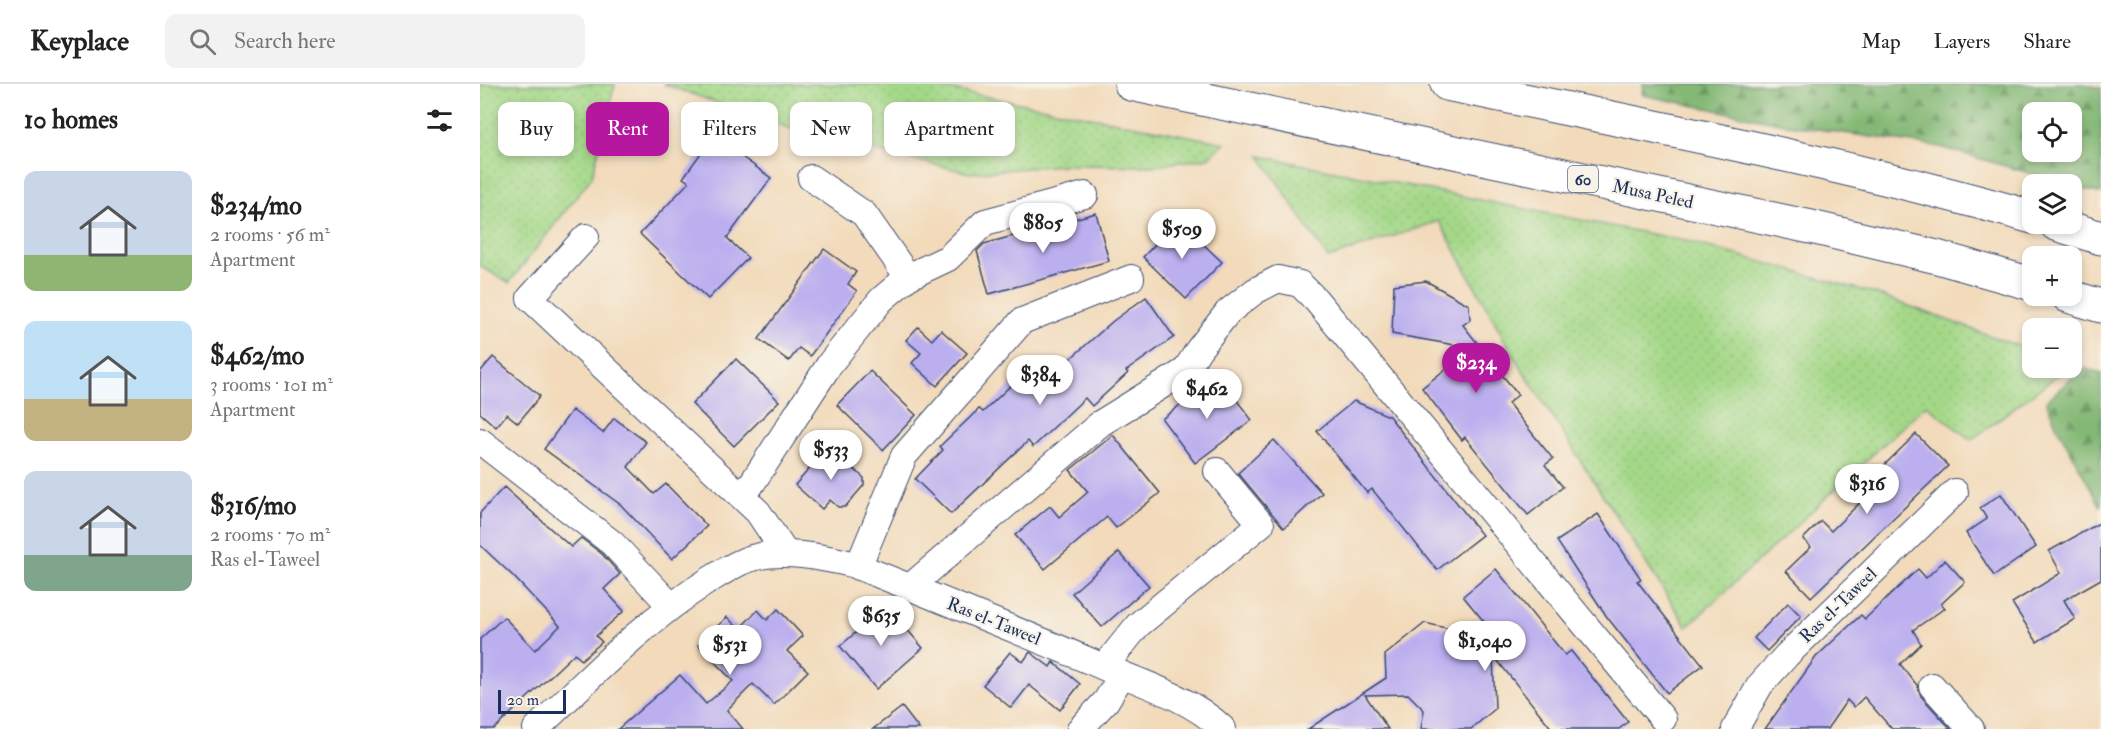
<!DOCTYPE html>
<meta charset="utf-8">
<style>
body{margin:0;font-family:"IM FELL Double Pica",serif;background:#f2f2f2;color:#222;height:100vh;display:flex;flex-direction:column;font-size:22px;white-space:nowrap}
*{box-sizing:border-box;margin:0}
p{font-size:20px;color:#767676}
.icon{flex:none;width:33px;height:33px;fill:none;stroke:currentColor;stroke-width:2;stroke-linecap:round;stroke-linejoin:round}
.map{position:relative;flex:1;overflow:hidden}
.sheet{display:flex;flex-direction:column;background:#fff;width:480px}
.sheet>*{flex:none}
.top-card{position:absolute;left:18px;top:18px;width:570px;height:54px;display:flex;gap:12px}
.controls{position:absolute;left:1542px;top:18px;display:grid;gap:12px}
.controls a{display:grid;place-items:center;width:60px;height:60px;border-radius:12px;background:#fff;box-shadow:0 3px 9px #0003;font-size:30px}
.scale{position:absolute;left:18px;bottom:15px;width:68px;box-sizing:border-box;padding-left:6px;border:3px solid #1b2f5e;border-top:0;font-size:16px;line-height:21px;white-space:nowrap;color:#1b2f5e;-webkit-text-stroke:4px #f7f3e8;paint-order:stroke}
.price{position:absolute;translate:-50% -51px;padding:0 14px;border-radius:21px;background:#fff;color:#222;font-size:20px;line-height:39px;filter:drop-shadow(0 2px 3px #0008)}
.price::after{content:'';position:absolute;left:50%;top:36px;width:18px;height:14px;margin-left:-9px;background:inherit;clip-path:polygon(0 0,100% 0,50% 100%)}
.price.on{background:#b5179e;color:#fff}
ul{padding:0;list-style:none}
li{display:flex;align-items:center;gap:18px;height:150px;padding:0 24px}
li span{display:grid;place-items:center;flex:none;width:168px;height:120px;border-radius:12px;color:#555}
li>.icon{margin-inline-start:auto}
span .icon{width:72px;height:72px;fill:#fffc;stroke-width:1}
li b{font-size:26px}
h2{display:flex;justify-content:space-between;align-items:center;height:72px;padding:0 24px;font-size:26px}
.chip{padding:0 21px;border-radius:12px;background:#fff;box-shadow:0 3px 9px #0003;font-size:21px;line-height:54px}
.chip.on{background:#b5179e;color:#fff}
header{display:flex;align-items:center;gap:36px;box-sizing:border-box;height:84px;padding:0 30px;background:#fff;border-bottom:2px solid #e0e0e0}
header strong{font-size:28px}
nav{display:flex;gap:33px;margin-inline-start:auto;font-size:21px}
.search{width:420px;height:54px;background:#f2f2f2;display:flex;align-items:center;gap:15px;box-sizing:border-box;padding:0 21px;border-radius:12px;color:#767676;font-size:22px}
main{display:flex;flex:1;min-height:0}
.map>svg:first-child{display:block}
.grass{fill:url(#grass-dots);stroke:#608473;stroke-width:1.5}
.forest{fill:url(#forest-firs);stroke:#4f7469;stroke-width:1.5;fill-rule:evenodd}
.building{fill:#bbafef}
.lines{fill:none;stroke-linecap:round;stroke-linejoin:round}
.minor-casing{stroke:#3b496c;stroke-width:28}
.highway-casing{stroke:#3b496c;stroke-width:35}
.minor{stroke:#fff;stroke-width:26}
.highway{stroke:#fff;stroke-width:33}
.labels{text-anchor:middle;stroke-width:4.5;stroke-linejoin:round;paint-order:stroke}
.shield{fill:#f7f3e8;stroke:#5d6a87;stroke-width:1.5}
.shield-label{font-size:16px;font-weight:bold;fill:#1b2f5e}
.street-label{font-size:18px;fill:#1b2f5e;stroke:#f7f3e8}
</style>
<header>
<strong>Keyplace</strong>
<div class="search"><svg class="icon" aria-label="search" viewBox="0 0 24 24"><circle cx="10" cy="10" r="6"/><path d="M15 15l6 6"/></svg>Search here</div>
<nav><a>Map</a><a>Layers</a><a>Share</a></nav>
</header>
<main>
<section class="sheet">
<h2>10 homes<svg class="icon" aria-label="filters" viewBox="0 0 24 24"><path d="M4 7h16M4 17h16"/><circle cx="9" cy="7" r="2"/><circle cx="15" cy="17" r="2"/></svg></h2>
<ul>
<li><span style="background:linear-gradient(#c9d6e8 70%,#8fb573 0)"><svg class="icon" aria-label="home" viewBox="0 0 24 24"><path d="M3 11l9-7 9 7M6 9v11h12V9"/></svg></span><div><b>$234/mo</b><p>2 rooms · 56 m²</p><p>Apartment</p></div></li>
<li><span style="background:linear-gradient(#bfe0f5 65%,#c2b280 0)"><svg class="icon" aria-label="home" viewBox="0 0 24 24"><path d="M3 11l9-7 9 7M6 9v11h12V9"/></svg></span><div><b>$462/mo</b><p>3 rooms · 101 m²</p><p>Apartment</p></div></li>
<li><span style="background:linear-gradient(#c9d6e8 70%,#7fa58c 0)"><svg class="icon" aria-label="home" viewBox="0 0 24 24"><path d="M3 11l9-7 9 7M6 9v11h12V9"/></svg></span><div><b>$316/mo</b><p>2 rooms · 70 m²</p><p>Ras el-Taweel</p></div></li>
</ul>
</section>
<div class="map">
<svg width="1621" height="645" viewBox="0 0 1621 645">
<defs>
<pattern id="grass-dots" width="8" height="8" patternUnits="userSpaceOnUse" patternTransform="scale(1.5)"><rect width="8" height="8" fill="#a4d888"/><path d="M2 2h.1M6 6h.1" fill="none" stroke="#8dba78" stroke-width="1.8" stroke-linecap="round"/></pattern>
<pattern id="forest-firs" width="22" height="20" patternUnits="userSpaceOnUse" patternTransform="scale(1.5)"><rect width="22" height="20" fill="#83b874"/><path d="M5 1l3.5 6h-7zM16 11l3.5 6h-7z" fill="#6a9662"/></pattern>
</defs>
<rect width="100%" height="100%" fill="#f7f3e8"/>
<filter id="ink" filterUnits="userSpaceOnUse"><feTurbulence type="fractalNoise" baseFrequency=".0167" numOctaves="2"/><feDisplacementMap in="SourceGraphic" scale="12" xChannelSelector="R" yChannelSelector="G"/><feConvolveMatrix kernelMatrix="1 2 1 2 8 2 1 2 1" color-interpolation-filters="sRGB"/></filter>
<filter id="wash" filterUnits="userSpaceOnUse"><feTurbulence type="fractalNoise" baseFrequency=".008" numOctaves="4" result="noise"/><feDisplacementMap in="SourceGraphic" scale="24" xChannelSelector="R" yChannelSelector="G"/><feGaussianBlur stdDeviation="1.35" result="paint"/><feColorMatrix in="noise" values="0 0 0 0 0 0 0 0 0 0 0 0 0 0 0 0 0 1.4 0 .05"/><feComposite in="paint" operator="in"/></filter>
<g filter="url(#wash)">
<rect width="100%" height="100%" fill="#f2daba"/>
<g class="grass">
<polygon points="0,0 135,0 112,93 29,199 0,182"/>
<polygon points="183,0 442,0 745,59 728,74 671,82 581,81 489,89 323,49"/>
<polygon points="780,72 1211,158 1396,210 1552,267 1552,284 1587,284 1491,356 1446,321 1207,543 1033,271 959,137 848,174"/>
</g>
<g class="forest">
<path d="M 1163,0 L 1604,0 L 1621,4 L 1621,110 L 1460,63 L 1309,41 L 1162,11 ZM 1552,28 L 1592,28 L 1592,68 L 1552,68 Z"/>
<polygon points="1603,284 1621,289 1621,423 1576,341 1566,317"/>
</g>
<g id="blocks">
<g class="building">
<polygon points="233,52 291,94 247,154 268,174 228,215 160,150 209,98 203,94"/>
<polygon points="616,129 629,177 509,210 497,167 504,160"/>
<polygon points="698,136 742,178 706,215 663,173"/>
<polygon points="344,165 376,188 368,200 377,207 330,272 319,264 309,277 279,255"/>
<polygon points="946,197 989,221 990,236 983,241 1038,311 1028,319 1073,375 1065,381 1083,403 1048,431 985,353 982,356 942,304 992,264 912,250 914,201"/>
<polygon points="666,213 694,253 646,287 648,289 612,322 605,314 553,363 548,357 471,430 435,395 463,366 460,362 499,325 503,328 549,284 563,299 633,237"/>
<polygon points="438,243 452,256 461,246 487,269 457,302 432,279 441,269 426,256"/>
<polygon points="13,273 60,312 38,339 27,330 16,343 0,329 0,288"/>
<polygon points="256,275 299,317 254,362 212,320"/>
<polygon points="390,287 436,331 403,366 357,321"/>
<polygon points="738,292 772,336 715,379 682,335"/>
<polygon points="874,317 909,332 1002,451 957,486 892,405 887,409 837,347"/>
<polygon points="92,326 123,349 134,334 166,358 148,383 174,410 186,400 227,442 192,475 141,421 64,365"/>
<polygon points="1436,350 1468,382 1331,513 1306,487 1331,463 1323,455 1341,437 1351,447 1396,403 1389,396"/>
<polygon points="633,351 680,409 636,444 627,433 565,485 535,451 570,422 579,433 608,408 590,386"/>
<polygon points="794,356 842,409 804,444 758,389"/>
<polygon points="349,363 384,394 384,401 365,423 358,423 350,416 342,425 315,401"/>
<polygon points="24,403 91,463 101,454 122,470 140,490 124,505 144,527 116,552 122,558 101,576 95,569 14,645 0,645 0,555 24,533 55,566 80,542 33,492 0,461 0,429"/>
<polygon points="1521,410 1556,463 1514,492 1486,449 1507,435 1500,424"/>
<polygon points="1118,430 1161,495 1157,497 1223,581 1187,609 1127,533 1077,457"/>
<polygon points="1621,438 1621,495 1584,516 1595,535 1557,558 1532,519 1581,489 1569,467"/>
<polygon points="639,468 669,502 622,543 592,509"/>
<polygon points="1465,476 1485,498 1461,520 1465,524 1433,546 1441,560 1420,580 1437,601 1441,612 1471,645 1412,645 1384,613 1374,623 1367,616 1347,645 1285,645 1336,573 1381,531 1385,535 1438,485 1446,494"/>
<polygon points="1016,485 1085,571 1091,567 1148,638 1139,645 1072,645 1013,571 1015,625 991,645 941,645 944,626 928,610 885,611 908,645 828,645 906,594 905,571 945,539 1020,557 983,512"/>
<polygon points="1308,519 1321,532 1287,567 1274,554"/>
<polygon points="407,522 443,564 396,605 360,562"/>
<polygon points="298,525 323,552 307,567 328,587 294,621 273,600 247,626 263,645 138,645 200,591 226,620 253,597 218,561 247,533 259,545 278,526 287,536"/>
<polygon points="530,568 543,578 550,568 570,583 573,578 600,600 580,626 549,601 531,624 503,601"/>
<polygon points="422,623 439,645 393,645"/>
</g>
</g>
</g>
<g filter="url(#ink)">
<use href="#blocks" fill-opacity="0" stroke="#3b496c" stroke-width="1.5"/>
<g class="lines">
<defs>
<g id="minor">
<polyline points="331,94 384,130 428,193"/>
<polyline points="106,153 50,214 278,428 306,470"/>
<polyline points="0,357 132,459 191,522"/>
<polyline points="263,413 351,278 401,216 428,193 468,174 505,138 605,111"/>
<polyline points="378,483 424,372 542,237 651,194"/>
<polyline points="430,503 621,339 705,287 719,265 748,228 775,207 798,195 820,200 836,216 1183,635"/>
<polyline points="624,583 658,541 781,440 737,387"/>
<polyline points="1452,602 1491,645"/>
<path d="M 56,645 C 111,593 163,538 228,497 C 241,489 257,478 272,474 C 302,465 342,473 372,480 C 457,514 542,548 626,584 C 665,600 712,615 743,645"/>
<polyline points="600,645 626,617 642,591"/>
<polyline points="1255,645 1280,601 1307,571 1475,408"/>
</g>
<g id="highway">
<polyline points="651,0 1331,143 1457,173 1552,200"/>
<path d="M 967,0 C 1163,41 1360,78 1552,133"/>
<polyline points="1576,140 1621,154"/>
<polyline points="1588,212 1621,222"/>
</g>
</defs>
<use href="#minor" class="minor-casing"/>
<use href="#highway" class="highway-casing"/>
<use href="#minor" class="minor"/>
<use href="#highway" class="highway"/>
</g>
</g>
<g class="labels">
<rect class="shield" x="1088" y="82" width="30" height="26" rx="4.5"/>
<g class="shield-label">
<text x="1103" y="101">60</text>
</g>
<g class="street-label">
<text transform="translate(1173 110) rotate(12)" y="6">Musa Peled</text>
<text transform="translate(1358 521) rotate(-44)" y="6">Ras el-Taweel</text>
<text transform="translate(514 537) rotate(22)" y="6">Ras el-Taweel</text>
</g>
</g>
</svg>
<div class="controls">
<a><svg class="icon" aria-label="locate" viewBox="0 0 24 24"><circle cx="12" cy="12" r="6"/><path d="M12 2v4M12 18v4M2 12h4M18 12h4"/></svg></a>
<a><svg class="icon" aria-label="layers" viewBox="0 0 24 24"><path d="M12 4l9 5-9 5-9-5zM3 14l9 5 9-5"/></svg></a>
<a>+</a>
<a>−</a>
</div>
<div class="scale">20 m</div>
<b class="price" style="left:563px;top:170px">$805</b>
<b class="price" style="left:702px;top:176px">$509</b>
<b class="price on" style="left:996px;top:310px">$234</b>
<b class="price" style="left:560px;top:322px">$384</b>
<b class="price" style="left:727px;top:336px">$462</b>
<b class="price" style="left:351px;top:397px">$533</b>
<b class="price" style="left:1387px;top:431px">$316</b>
<b class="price" style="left:401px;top:563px">$635</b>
<b class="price" style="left:1005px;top:588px">$1,040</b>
<b class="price" style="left:250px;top:592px">$531</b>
<div class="top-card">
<a class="chip">Buy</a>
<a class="chip on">Rent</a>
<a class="chip">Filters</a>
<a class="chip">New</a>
<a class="chip">Apartment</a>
</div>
</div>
</main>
